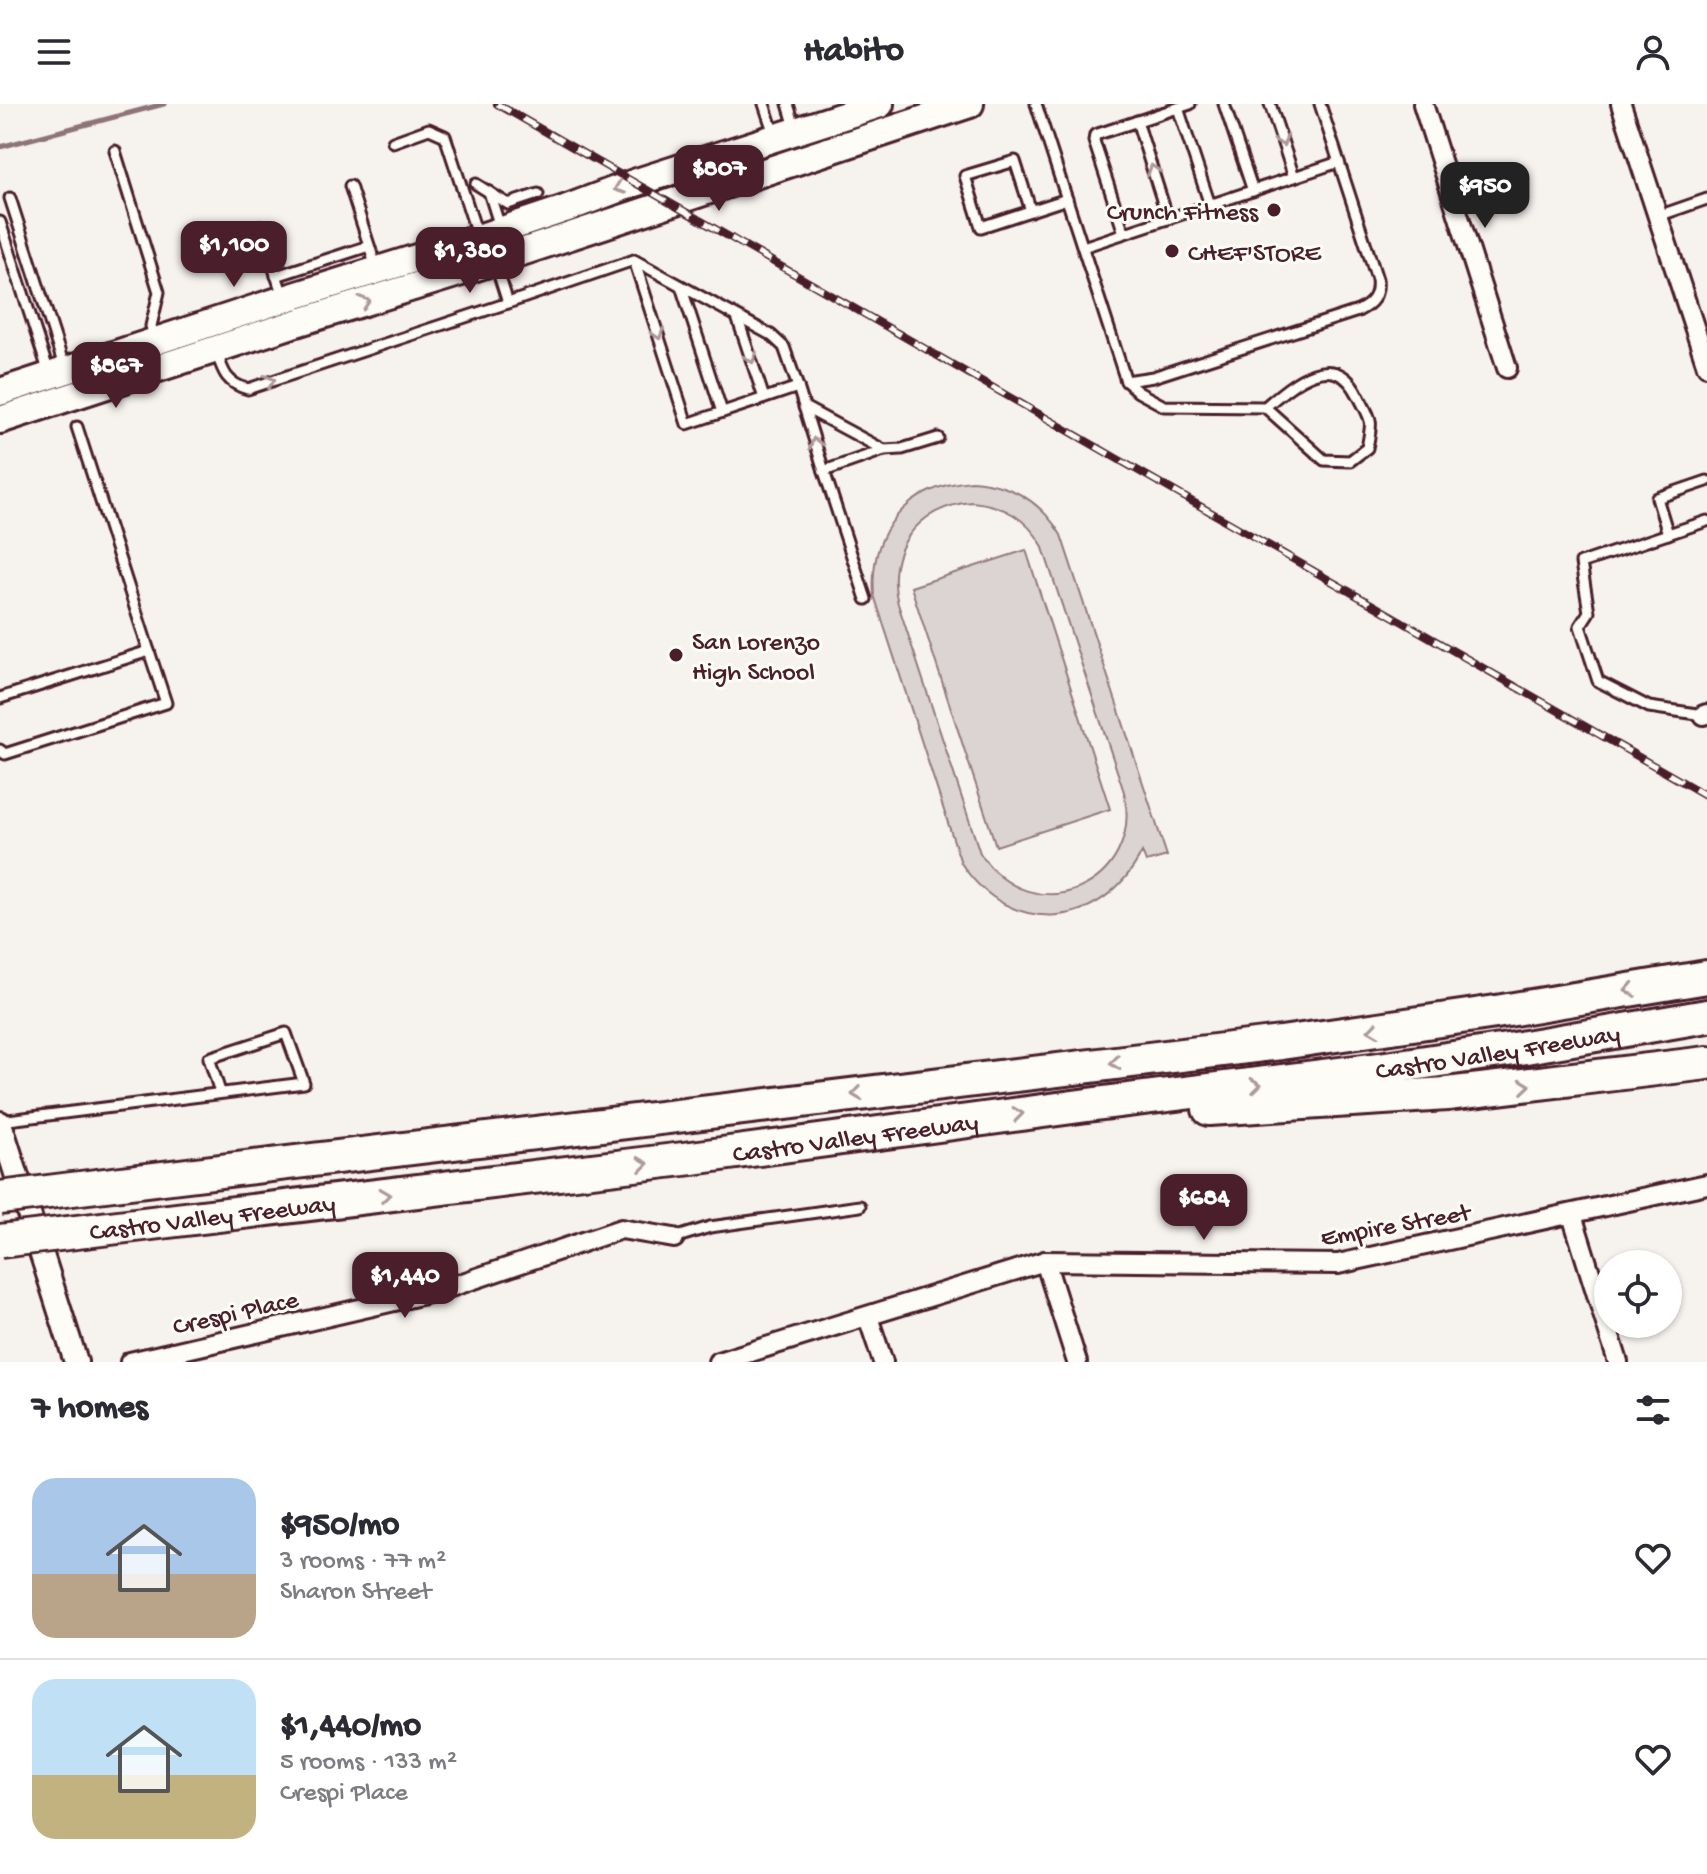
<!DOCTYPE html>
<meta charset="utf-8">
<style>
body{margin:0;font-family:"Gochi Hand",sans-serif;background:#f7f7f7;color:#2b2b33;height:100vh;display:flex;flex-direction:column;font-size:30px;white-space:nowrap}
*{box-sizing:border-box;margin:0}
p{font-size:26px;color:#7c7c81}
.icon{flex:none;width:44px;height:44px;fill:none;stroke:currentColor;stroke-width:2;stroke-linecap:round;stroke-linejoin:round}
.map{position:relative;height:1258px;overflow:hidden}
.side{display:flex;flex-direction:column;background:#fff;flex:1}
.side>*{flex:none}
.tools{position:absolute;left:1594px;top:1146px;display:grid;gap:16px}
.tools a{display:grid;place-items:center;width:88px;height:88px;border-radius:50%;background:#fff;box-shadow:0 2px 6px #0004;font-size:40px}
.price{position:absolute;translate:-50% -68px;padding:0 18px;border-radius:16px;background:#4a1f2b;color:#fff;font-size:26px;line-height:52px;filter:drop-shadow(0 2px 4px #0008)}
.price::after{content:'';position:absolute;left:50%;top:48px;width:24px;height:18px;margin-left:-12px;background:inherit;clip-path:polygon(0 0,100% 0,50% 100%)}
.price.current{background:#222;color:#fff}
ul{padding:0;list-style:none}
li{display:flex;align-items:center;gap:24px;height:200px;padding:0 32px}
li+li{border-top:2px solid #e1e1e2}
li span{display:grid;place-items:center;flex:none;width:224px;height:160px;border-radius:24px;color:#555}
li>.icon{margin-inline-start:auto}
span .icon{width:96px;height:96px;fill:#fffc;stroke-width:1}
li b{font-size:34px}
h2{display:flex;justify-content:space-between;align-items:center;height:96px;padding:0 32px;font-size:34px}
header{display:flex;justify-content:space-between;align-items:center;height:104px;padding:0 32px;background:#fff;font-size:36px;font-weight:800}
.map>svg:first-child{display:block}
.green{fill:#dcd4d2;stroke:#937a7e;stroke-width:2;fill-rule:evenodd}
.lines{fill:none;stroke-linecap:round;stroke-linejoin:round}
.stream{stroke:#8e7378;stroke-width:5}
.service-casing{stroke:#4a1f2b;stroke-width:15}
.minor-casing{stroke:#4a1f2b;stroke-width:24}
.tertiary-casing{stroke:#4a1f2b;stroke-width:28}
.secondary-casing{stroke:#4a1f2b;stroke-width:32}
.motorway-casing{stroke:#4a1f2b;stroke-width:38}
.service{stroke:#fdfcf7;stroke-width:9}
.minor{stroke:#fdfcf7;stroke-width:18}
.tertiary{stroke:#fdfcf7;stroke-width:22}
.secondary{stroke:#fdfcf7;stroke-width:26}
.motorway{stroke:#fdfcf7;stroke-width:32}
.rail-casing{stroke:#4a1f2b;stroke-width:8}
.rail{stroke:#fdfcf7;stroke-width:5;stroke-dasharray:15;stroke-linecap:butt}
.motorway-bridge-casing{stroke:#4a1f2b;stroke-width:38;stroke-linecap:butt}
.motorway-bridge{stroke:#fdfcf7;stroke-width:32}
.oneway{stroke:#ac999b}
.poi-dot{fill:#4a1f2b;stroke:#fdfcf7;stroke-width:3}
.labels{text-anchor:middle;stroke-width:6;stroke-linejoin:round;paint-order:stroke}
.poi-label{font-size:26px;fill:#4a1f2b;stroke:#fdfcf7;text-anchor:start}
.street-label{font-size:26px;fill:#4a1f2b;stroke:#fdfcf7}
</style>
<header><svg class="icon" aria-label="menu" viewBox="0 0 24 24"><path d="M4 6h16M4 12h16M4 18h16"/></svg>Habito<svg class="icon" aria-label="person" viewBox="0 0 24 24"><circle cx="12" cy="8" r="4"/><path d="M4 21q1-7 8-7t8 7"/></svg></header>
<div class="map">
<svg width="1707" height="1258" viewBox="0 0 1707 1258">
<rect width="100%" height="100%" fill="#f6f3ef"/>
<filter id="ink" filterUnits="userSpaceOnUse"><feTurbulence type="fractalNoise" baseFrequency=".0125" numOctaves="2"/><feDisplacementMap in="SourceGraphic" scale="16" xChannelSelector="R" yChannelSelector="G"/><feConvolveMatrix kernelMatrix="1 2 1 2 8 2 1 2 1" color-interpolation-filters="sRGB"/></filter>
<g filter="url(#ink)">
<g class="green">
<path d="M 972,377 C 1012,380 1041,397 1061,431 L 1167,752 L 1146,758 L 1142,748 C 1102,827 1010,834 961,759 L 874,491 C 869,427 907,382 972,377 ZM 972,398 C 1004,401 1026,414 1042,441 L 1124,688 C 1145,782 1032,830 980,749 L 898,500 C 884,447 918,402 972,398 Z"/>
<polygon points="1026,446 1110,705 996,742 911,483"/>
</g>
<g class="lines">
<polyline class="stream" points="0,43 164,0"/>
<defs>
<g id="service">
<polyline points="764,0 774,30"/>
<polyline points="788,0 795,23"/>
<path d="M 1036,0 L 1126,277 L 1153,273 L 1358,207 C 1372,200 1379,192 1377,175 L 1320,0"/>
<polyline points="1224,0 1253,87"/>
<polyline points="1270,0 1294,73"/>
<polyline points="1178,4 1210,101"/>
<polyline points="1137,17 1168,115"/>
<polyline points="393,38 429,25 445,32 478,133"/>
<polyline points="115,47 159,188 151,222 155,236"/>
<polyline points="476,80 508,100 538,90"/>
<polyline points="350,82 376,163"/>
<polyline points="489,88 500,123"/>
<polyline points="10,94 65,265"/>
<polyline points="1031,107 1015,57 965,72 981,123 1067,95"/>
<polyline points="1658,112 1707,95"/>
<polyline points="0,118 49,269"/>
<polyline points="260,122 283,192"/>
<polyline points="1124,129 1094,37 1095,31 1190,0"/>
<polyline points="1083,143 1339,58"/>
<polyline points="495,158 508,199 634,156 771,231 784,243 798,283 687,320 634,156"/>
<polyline points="276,172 369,142"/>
<polyline points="681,182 722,308"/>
<polyline points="737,213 764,294"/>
<path d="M 217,250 C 223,268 227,280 248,285 L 508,199"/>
<path d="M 1126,277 L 1138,288 L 1164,302 L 1265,303 L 1324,356 L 1350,357 L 1367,344 C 1373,314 1372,318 1358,291 C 1334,243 1292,280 1265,303"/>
<polyline points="798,283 824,367 884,346 902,345 938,334"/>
<polyline points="804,303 884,346"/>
<polyline points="77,323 149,547"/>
<polyline points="824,367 866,495"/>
<polyline points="1668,430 1657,394 1707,377"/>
<polyline points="0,594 149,547 166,599 5,650 0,646"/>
<polyline points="1704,611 1649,603 1598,577 1580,522 1589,508 1581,459 1707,417"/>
<polyline points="0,1017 304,979 286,929 209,954 220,988"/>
<polyline points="674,1134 710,1123 860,1102"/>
</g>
<g id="minor">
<polyline points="1423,0 1507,264"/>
<polyline points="1621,0 1707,262"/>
<polyline points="1704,611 1707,610"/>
<polyline points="1572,1111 1618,1258"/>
<polyline points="1045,1157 1077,1258"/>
<polyline points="868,1213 883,1258"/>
<polyline points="130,1258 442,1186 621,1125 674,1134"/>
<polyline points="718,1258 1045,1157 1338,1160 1707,1080"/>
</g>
<polyline id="tertiary" points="0,1019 76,1258"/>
<g id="secondary">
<polyline points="0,288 278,197 436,148 565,105 634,79 880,0"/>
<polyline points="0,316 293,220 452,171 970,0"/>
</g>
<g id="motorway">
<polyline points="1209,1005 1447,990 1707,959"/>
<polyline points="72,1085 1281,939 1496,908 1707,873"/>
<path id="s1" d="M 85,1127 L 692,1054 L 1095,1000 L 1372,966 L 1514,945 L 1707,912"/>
</g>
</defs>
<use href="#service" class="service-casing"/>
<use href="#minor" class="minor-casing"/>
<use href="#tertiary" class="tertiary-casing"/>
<use href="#secondary" class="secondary-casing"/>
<use href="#motorway" class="motorway-casing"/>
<use href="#service" class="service"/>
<use href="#minor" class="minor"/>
<use href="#tertiary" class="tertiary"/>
<use href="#secondary" class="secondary"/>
<use href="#motorway" class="motorway"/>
<defs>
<polyline id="rail" points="497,0 1707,692"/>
</defs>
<use href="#rail" class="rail-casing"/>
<use href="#rail" class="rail"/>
<defs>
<g id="motorway-bridge">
<polyline points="0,1094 72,1085"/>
<polyline points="0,1137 85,1127"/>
</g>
</defs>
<use href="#motorway-bridge" class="motorway-bridge-casing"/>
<use href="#motorway-bridge" class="motorway-bridge"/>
</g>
<defs><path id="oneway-chevron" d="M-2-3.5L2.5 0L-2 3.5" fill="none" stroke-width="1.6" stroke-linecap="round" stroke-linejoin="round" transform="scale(2)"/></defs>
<g class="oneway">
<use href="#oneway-chevron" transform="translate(1282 37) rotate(72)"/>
<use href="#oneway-chevron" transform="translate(1153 66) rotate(-108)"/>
<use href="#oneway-chevron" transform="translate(619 84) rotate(159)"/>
<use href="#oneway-chevron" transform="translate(365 198) rotate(-18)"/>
<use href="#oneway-chevron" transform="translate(658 230) rotate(72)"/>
<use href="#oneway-chevron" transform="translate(751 254) rotate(71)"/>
<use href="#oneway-chevron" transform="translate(270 277) rotate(-18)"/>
<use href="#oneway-chevron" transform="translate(815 339) rotate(-107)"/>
<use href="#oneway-chevron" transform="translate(1630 886) rotate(170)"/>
<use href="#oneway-chevron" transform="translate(1373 926) rotate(172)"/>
<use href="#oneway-chevron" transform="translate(1115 959) rotate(173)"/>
<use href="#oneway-chevron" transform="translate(1256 981) rotate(-7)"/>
<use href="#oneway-chevron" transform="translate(1525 982) rotate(-6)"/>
<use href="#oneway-chevron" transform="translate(857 990) rotate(173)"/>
<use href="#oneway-chevron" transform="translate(1018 1010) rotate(-8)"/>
<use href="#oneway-chevron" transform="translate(643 1060) rotate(-7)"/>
<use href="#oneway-chevron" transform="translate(385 1091) rotate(-7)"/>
</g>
</g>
<g class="poi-dot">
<circle cx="1274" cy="106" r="8"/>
<circle cx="1172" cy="147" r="8"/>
<circle cx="676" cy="551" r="8"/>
</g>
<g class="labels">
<g class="poi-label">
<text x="1258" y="115" text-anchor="end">Crunch Fitness</text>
<text x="1188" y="156">CHEF'STORE</text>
<text x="692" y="545">San Lorenzo<tspan x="692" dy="30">High School</tspan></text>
</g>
<g class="street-label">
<text dy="9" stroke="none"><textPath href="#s1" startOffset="1424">Castro Valley Freeway</textPath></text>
<text dy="9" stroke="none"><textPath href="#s1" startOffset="776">Castro Valley Freeway</textPath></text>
<text dy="9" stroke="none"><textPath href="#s1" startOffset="128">Castro Valley Freeway</textPath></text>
<text transform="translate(1395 1119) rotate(-10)" y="9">Empire Street</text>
<text transform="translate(235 1207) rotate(-13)" y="9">Crespi Place</text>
</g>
</g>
</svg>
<div class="tools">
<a><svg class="icon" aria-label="locate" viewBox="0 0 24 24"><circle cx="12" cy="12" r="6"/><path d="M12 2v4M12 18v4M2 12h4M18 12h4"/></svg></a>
</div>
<b class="price" style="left:719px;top:109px">$807</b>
<b class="price current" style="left:1485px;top:126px">$950</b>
<b class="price" style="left:234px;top:185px">$1,100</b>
<b class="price" style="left:470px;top:191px">$1,380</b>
<b class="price" style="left:116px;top:306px">$867</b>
<b class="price" style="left:1204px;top:1138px">$684</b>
<b class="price" style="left:405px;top:1216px">$1,440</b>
</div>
<section class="side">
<h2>7 homes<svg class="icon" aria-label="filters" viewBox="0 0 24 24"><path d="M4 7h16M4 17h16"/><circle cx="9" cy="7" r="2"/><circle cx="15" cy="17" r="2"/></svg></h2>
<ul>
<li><span style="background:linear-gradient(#a9c7e8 60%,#b9a48a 0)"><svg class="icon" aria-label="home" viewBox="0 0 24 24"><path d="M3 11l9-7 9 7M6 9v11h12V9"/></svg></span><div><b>$950/mo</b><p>3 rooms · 77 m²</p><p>Sharon Street</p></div><svg class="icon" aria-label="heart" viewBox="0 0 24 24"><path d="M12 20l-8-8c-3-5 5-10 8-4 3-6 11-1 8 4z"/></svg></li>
<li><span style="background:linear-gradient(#bfe0f5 60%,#c2b280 0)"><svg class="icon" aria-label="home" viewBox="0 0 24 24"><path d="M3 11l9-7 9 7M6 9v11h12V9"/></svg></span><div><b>$1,440/mo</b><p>5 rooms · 133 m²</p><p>Crespi Place</p></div><svg class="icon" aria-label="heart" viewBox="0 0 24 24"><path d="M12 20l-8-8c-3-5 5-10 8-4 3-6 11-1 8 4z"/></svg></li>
</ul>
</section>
